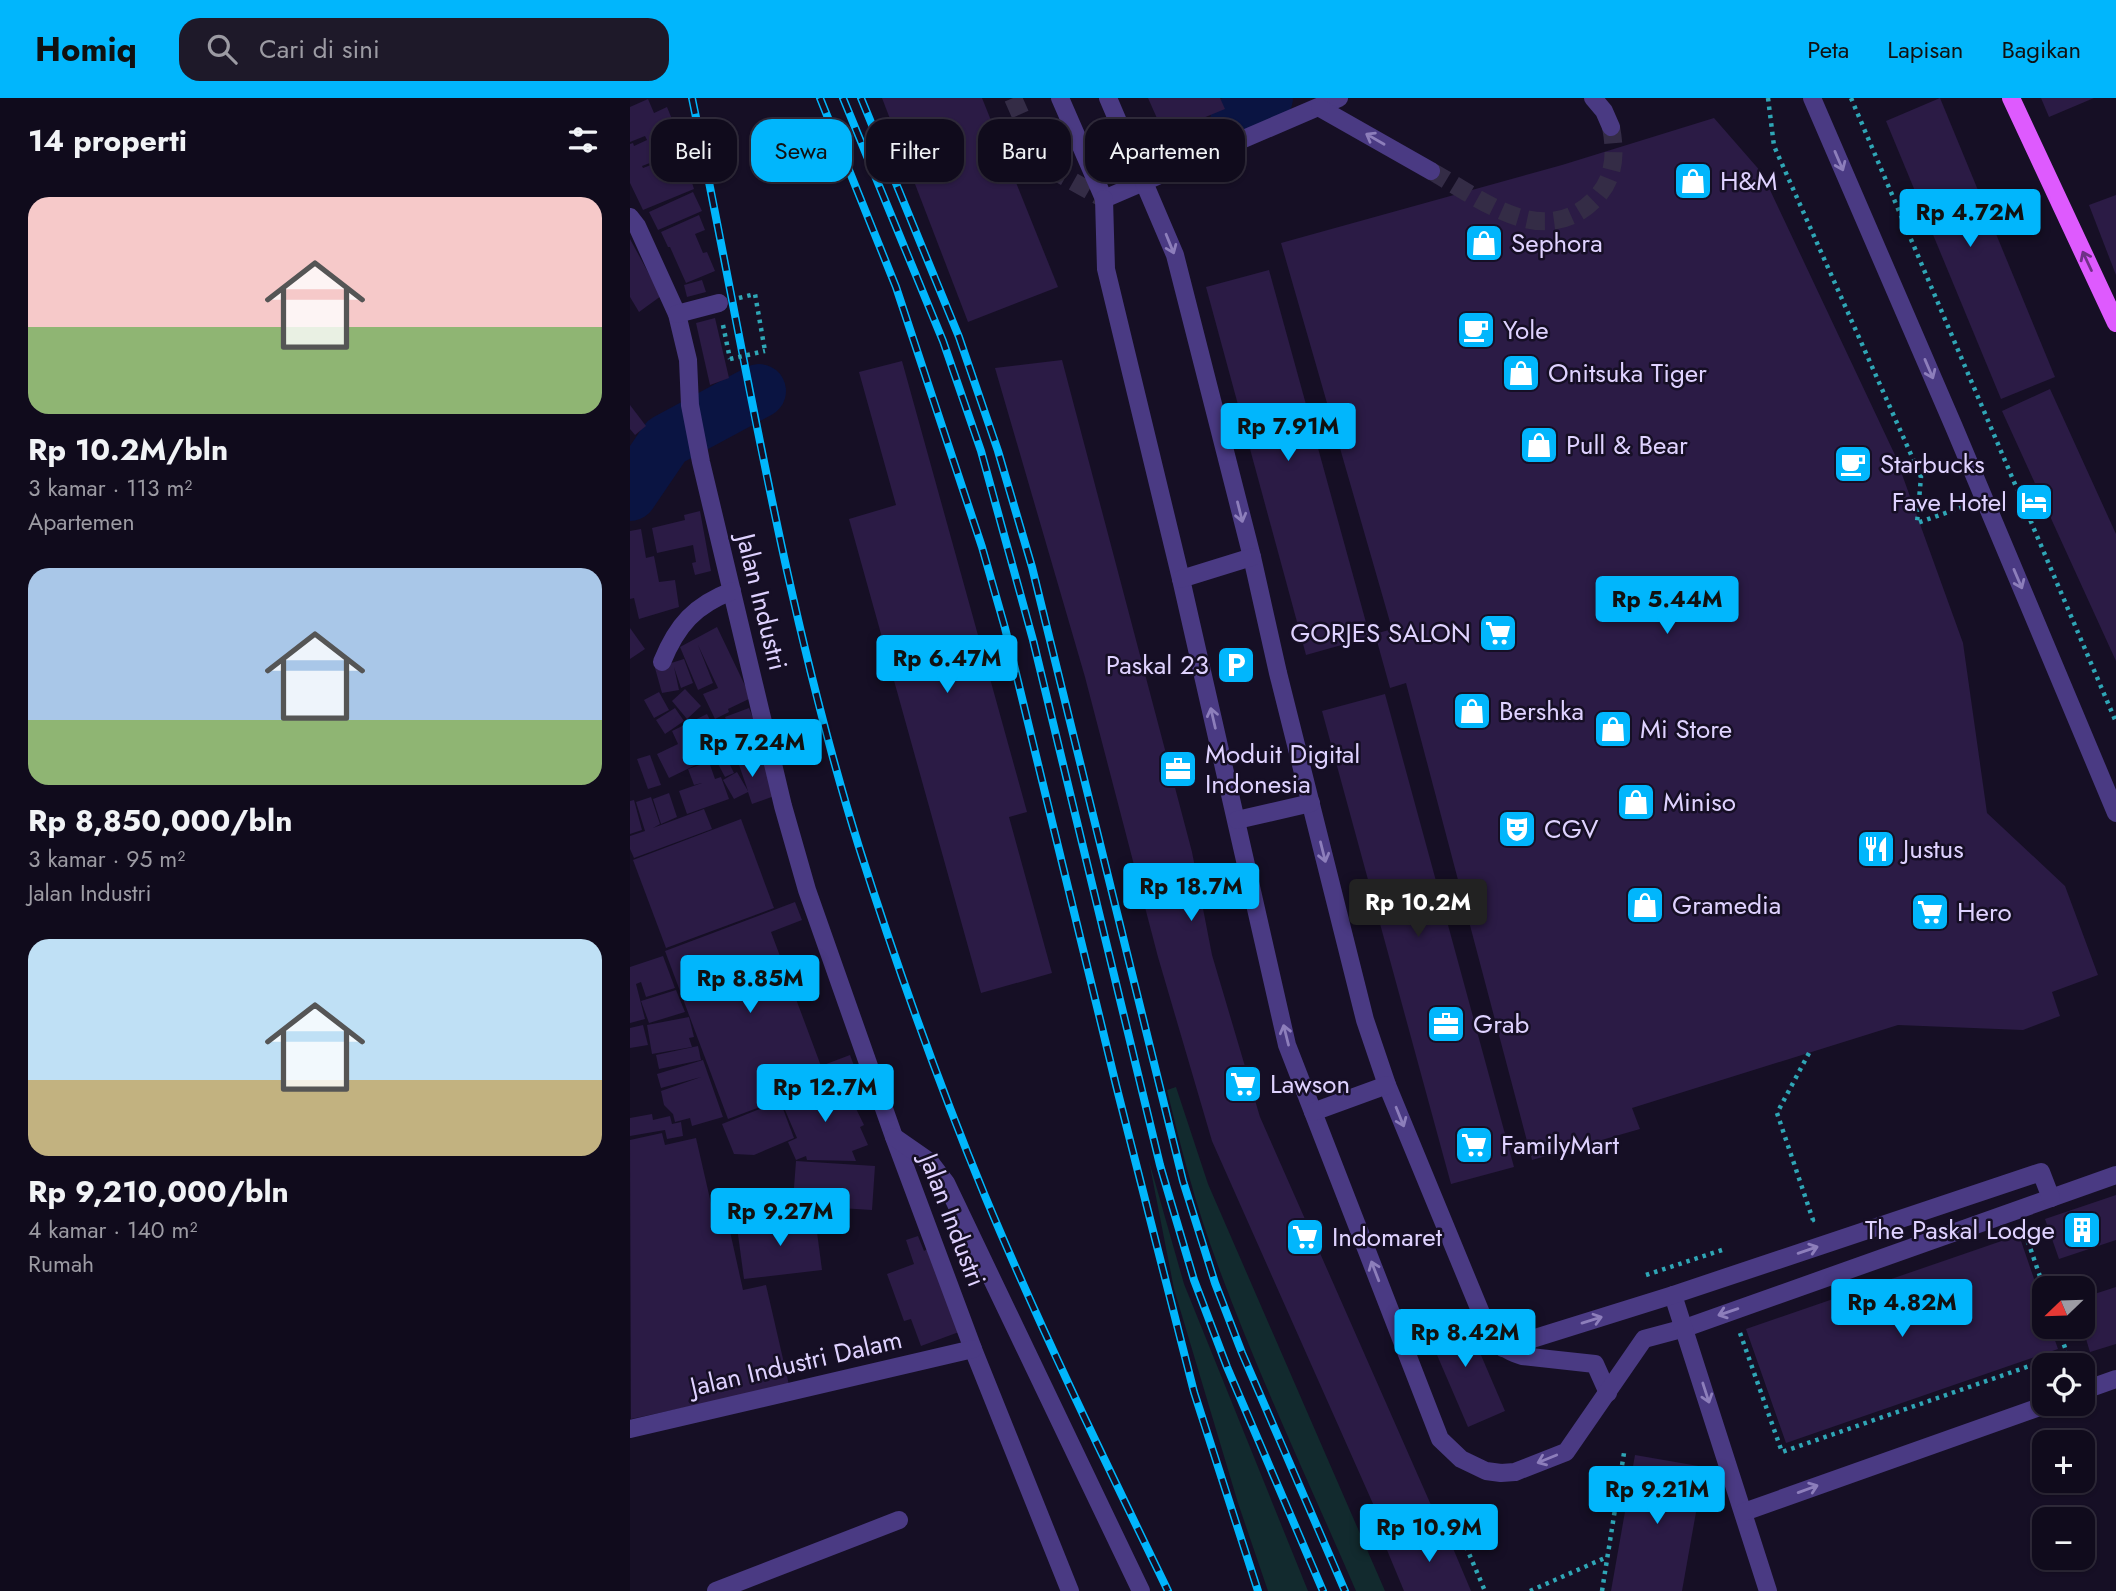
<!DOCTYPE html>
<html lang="id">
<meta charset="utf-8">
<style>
body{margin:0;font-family:Jost,sans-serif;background:#1e1929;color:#f1f3f6;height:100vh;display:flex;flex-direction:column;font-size:26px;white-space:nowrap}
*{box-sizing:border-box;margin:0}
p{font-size:23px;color:#9c9ba3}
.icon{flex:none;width:38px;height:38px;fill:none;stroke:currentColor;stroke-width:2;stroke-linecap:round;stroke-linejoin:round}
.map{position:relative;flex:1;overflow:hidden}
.sheet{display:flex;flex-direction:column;background:#100b1c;width:630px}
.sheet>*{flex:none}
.hud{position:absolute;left:21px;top:21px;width:665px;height:63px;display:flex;gap:14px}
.needle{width:46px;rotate:247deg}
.tools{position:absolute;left:1402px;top:1178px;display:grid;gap:14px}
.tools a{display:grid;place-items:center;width:63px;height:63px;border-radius:14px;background:#100b1c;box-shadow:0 2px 5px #0004,0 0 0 2px #302b3b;font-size:35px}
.price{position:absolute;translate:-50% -60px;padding:0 16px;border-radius:7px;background:#01b6fc;color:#111;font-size:23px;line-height:46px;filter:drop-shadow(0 2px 4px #0008)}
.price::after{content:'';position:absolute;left:50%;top:42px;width:21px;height:16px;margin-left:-10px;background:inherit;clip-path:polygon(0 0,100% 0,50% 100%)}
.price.active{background:#222;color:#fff}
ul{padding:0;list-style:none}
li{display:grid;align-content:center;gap:14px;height:371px;padding:0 28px}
li span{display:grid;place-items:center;height:217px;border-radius:21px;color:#555}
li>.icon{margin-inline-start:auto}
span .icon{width:126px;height:126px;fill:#fffc;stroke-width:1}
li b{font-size:30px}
h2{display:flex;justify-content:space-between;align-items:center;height:84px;padding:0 28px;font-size:30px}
.tag{padding:0 24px;border-radius:21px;background:#100b1c;box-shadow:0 2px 5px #0004,0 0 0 2px #302b3b;font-size:24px;line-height:63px}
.tag.active{background:#01b6fc;color:#111}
header{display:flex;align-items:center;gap:42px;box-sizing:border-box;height:98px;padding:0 35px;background:#01b6fc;color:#111}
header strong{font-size:33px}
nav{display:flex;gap:38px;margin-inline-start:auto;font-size:24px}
.search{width:490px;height:63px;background:#1e1929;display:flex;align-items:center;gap:18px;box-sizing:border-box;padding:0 24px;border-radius:21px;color:#9c9ba3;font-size:26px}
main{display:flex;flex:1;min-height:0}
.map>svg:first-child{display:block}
.green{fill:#122a2e}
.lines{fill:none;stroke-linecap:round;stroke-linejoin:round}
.river{stroke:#0a1442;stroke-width:54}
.building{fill:#2b1b45}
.minor-tunnel{stroke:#342c46;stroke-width:18;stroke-dasharray:18 9;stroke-linecap:butt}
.path{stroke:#2fa6b6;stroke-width:4.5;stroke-dasharray:3.5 5;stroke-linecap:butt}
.minor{stroke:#4a3a83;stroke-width:18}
.major{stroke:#de5afe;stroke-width:18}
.rail-casing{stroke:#01b6fc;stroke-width:8}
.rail{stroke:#160f25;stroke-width:5;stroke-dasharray:16;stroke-linecap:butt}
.path-bridge{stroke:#2fa6b6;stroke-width:4.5;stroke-dasharray:3.5 5;stroke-linecap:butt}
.oneway{stroke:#8d7ebb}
.oneway2{stroke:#703187}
.labels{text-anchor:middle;stroke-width:5;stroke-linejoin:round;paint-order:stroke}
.poi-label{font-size:26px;fill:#dfd2ff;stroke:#160f25;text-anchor:start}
.street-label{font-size:26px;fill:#dfd2ff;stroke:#160f25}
</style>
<header>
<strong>Homiq</strong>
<div class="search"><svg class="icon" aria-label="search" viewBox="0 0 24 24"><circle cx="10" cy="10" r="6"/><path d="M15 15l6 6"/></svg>Cari di sini</div>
<nav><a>Peta</a><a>Lapisan</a><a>Bagikan</a></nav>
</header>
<main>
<section class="sheet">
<h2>14 properti<svg class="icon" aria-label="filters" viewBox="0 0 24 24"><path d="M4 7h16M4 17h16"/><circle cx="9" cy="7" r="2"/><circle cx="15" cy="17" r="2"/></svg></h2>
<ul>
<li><span style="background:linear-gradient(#f6c9c9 60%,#8fb573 0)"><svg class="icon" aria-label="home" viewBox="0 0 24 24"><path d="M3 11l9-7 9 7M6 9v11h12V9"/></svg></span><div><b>Rp 10.2M/bln</b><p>3 kamar · 113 m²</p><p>Apartemen</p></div></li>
<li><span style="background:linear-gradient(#a9c7e8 70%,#8fb573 0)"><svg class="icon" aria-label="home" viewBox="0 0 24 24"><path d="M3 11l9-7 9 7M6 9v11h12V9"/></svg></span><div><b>Rp 8,850,000/bln</b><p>3 kamar · 95 m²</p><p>Jalan Industri</p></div></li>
<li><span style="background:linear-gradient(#bfe0f5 65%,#c2b280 0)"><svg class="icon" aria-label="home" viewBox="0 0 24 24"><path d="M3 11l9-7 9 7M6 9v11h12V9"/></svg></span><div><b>Rp 9,210,000/bln</b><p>4 kamar · 140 m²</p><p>Rumah</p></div></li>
</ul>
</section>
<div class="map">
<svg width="1486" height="1493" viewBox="0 0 1486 1493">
<rect width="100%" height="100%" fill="#160f25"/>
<g class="green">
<path d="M 546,989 L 578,1086 L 755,1493 L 726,1493 C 679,1384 628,1277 587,1165 C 566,1109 551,1050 537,992 Z"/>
<polygon points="519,1063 554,1186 678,1493 638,1493 608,1405 544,1191"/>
</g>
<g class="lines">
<g class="river">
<polyline points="607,23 636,0"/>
<polyline points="0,396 36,343 129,293"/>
</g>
</g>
<g class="building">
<polygon points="252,0 352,0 428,189 338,224"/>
<polygon points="518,0 590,0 595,11 534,36"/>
<polygon points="1310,0 1425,279 1371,301 1256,23"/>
<polygon points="1411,0 1464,0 1419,19"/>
<polygon points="18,1 24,15 37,9 46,31 51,29 59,50 12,68 13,70 52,55 60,72 58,72 64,91 13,112 0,85 0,46 3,45 4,48 17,42 15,38 0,44 0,9"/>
<polygon points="1084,20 1132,75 1265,357 1333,545 1357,715 1435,788 1468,877 1422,894 1430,918 1393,932 1268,927 1002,1010 1010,1031 902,1062 776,585 760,590 745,536 762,531 651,145 932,67"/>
<polygon points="63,94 72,113 28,132 19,114"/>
<polygon points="1486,97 1486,177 1459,107"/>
<polygon points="69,117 75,132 65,136 73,155 77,154 85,173 56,185 40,149 38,149 31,134"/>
<polygon points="0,141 31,198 9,214 0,199"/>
<polygon points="639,172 740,539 676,557 576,189"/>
<polygon points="72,182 76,194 57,199 54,187"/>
<polygon points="85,220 99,280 80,287 66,225"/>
<polygon points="432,262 562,754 582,857 630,1019 801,1407 752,1426 582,1043 528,859 455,579 365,270"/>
<polygon points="272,263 397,714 379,719 422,875 351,895 219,421 266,407 229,274"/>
<polygon points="1420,291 1486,436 1486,563 1372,313"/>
<polygon points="0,307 16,328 5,337 0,331"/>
<polygon points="70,413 81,473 65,477 62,465 66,464 63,447 27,455 22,430 55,422 54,417"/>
<polygon points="11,431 16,460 24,458 29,484 45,482 49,509 9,521 4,500 0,501 0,433"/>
<polygon points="87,529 121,600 98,611 99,614 85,621 73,596 88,590 68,547 83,585 68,592 50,549"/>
<polygon points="0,530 15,551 0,561"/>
<polygon points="54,561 63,585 51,590 44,569 49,592 32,595 25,570"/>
<polygon points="55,591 71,608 57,621 42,603"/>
<polygon points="29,594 39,612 24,620 14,602"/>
<polygon points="755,596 884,1069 821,1086 692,613"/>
<polygon points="45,610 54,623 35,636 26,622"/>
<polygon points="119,610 134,647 99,661 95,650 80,658 68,635 66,636 78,661 39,680 27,656 48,646 42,633 77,616 91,644 103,639 95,619"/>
<polygon points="132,653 147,697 122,706 118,694 104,701 93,682 107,674 118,693 107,661"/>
<polygon points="20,657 31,687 18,691 7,661"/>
<polygon points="96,659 104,675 95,679 87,664"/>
<polygon points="79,664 85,681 91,679 99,701 57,716 49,693 72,685 64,687 58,671"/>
<polygon points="39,695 47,719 31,726 23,701"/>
<polygon points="21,699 30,726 23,730 74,711 82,731 4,760 0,751 0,738 15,733 6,704"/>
<polygon points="4,702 12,732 0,736 0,703"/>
<polygon points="111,721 144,810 36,850 3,762"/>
<polygon points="165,804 172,822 141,834 191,968 220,957 226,973 98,1021 35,853"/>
<polygon points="33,858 45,890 16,899 11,884 6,886 15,921 0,925 0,869"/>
<polygon points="46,892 55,914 19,925 11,903"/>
<polygon points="59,919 64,939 59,940 62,949 22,956 17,927"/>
<polygon points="13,927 18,947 0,950 0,930"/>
<polygon points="68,948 71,962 29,971 26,957"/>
<polygon points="73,962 93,1019 62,1028 60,1020 45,1024 43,1016 34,1007 31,993 71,979 31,990 27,976"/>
<polygon points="211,980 234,1027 230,1029 238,1047 222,1053 226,1063 177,1062 176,1058 166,1062 158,1044 167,1040 152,1005"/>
<polygon points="150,1003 164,1040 124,1057 104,1056 92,1026"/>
<polygon points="22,1016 23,1022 40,1018 42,1026 51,1024 53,1038 37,1041 35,1032 0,1038 0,1020"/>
<polygon points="32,1035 35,1047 66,1040 83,1114 95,1111 113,1192 136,1187 159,1287 1,1321 0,1042"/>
<polygon points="166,1063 245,1068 242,1112 194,1109 193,1119 162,1116"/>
<polygon points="1486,1097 1486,1142 1429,1161 1415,1121"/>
<polygon points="185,1119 192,1172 114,1181 107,1129"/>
<polygon points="1389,1137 1414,1210 1414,1228 1420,1228 1428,1251 1156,1345 1116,1231"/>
<polygon points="288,1138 294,1153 298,1151 329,1234 291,1248 281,1221 274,1223 257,1176 284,1166 276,1142"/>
<polygon points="1486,1189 1486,1246 1460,1254 1452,1228 1452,1200"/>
<polygon points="832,1213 875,1313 838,1329 795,1229"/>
<polygon points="1005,1357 1074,1369 1052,1493 981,1493"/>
<polygon points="814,1429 841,1493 774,1493 757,1452"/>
</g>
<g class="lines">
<g class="minor-tunnel">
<polyline points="383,0 412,66 474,101"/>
<path d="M 801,73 C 851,101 914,154 966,100 C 985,80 986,55 981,29"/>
</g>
<g class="path">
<polyline points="1138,0 1144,48 1291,379 1287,425 1333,409"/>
<polyline points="1221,0 1486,624"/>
<polyline points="109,200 125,196 135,253"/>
<polyline points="93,227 100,261"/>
<polyline points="1179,955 1147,1015 1183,1122 1179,1123"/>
<polyline points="1395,1135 1414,1190"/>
<polyline points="1016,1177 1095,1151"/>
<polyline points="1110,1235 1152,1354 1437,1255 1427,1228"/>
<polyline points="826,1425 855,1493"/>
<polyline points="900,1493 977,1459"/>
<polyline points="972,1493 994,1355"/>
</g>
<g class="minor">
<polyline points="430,0 474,101 709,0"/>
<path d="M 478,0 L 545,157 L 622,459 L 648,575 L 735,922 L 757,987 L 858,1232 C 867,1246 876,1253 892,1258 L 965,1266 L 978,1295"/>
<polyline points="963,0 974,13 981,29"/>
<polyline points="1182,0 1324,329 1486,715"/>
<polyline points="690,10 801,73"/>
<polyline points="474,101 476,171 551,481 657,947 810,1341 831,1361 856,1373 871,1375 885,1374 936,1354 1014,1241 1055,1230 1486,1077"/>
<polyline points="0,119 7,128 47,216 58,262 60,307 71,364 153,708 177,792 264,1039 343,1251 440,1493"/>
<polyline points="47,216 89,205"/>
<polyline points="551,481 622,459"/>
<path d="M 32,564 C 47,527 65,507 102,493"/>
<polyline points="607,722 681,705"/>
<polyline points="683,1014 757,987"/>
<polyline points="264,1039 300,1064 316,1085 511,1493"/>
<polyline points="1043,1197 1138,1493"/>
<polyline points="873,1250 1043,1197 1411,1074 1421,1100"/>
<polyline points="1452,1293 1486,1281"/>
<polyline points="0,1331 343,1251"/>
<polyline points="1114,1414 1418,1306"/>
<polyline points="86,1493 269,1422"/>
</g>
<polyline class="major" points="1381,0 1486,225"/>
<defs>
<g id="rail">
<path d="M 62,0 C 114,250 153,504 229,749 C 266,866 308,984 355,1098 C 411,1232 475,1363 538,1493"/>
<polyline points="190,0 266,189 352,449 375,530 486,987 564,1294 628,1493"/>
<polyline points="213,0 313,243 351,353 403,542 530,1067 564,1182 597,1269 693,1493"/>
<polyline points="231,0 329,239 368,353 402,469 553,1083 585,1185 612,1255 715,1493"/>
</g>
</defs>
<use href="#rail" class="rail-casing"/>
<use href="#rail" class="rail"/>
<polyline class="path-bridge" points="100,261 135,253"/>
</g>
<defs><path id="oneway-shaft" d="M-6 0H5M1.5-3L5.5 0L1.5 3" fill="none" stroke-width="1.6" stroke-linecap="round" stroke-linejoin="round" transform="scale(1.75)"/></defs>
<g class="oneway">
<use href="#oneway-shaft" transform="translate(745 41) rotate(-150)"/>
<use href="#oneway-shaft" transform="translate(1209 63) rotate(67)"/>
<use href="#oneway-shaft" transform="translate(540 146) rotate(68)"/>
<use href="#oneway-shaft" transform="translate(1299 271) rotate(67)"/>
<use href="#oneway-shaft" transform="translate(610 414) rotate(76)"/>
<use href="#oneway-shaft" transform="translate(1388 481) rotate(67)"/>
<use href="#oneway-shaft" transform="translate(583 620) rotate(-103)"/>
<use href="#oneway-shaft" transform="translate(693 754) rotate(76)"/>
<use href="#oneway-shaft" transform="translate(656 937) rotate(-104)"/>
<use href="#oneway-shaft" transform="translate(770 1019) rotate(68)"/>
<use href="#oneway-shaft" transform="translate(1178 1152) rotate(-19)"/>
<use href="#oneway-shaft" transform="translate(745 1173) rotate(-111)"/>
<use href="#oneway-shaft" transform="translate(1098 1214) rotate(161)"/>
<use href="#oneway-shaft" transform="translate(962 1222) rotate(-17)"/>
<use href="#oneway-shaft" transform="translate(1076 1295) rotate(72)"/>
<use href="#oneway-shaft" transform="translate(917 1361) rotate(158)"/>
<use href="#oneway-shaft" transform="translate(1178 1391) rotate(-20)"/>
</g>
<use class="oneway2" href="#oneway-shaft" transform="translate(1457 163) rotate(-115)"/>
<defs>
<symbol id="shop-square" viewBox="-11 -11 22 22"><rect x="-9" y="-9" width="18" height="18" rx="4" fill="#01b6fc" stroke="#160f25"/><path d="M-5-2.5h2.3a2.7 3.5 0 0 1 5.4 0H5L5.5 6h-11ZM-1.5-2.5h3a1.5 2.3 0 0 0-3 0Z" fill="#fff"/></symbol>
<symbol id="cafe-square" viewBox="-11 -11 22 22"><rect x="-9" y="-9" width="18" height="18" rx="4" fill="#01b6fc" stroke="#160f25"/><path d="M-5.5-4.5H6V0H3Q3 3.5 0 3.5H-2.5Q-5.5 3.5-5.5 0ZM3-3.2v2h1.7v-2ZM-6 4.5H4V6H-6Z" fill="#fff"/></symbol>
<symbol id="hotel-square" viewBox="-11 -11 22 22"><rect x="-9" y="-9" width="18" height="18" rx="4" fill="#01b6fc" stroke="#160f25"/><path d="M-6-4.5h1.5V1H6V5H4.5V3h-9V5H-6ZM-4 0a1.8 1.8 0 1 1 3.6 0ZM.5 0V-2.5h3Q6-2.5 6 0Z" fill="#fff"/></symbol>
<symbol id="supermarket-square" viewBox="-11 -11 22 22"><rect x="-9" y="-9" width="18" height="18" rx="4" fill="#01b6fc" stroke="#160f25"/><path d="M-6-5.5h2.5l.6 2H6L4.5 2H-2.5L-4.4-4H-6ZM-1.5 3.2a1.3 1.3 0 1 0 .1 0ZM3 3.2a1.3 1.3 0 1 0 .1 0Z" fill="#fff"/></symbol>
<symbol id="parking-square" viewBox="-11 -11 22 22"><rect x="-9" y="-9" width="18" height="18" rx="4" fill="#01b6fc" stroke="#160f25"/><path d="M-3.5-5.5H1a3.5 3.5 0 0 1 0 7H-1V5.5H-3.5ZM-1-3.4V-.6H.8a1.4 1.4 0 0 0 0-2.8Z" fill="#fff"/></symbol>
<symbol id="office-square" viewBox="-11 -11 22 22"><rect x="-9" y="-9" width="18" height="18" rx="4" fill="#01b6fc" stroke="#160f25"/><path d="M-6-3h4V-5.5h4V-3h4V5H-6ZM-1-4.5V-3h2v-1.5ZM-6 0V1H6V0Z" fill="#fff"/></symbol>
<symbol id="theatre-square" viewBox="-11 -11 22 22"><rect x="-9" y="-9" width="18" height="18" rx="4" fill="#01b6fc" stroke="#160f25"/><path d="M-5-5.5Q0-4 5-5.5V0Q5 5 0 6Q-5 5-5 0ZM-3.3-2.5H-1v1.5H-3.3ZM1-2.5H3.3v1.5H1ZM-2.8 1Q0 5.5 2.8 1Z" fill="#fff"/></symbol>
<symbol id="restaurant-square" viewBox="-11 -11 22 22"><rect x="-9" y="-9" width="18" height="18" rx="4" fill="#01b6fc" stroke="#160f25"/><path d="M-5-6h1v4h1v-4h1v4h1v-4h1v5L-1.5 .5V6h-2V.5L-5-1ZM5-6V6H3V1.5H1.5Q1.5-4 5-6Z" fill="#fff"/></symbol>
<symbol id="building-square" viewBox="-11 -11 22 22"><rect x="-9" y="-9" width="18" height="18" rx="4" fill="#01b6fc" stroke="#160f25"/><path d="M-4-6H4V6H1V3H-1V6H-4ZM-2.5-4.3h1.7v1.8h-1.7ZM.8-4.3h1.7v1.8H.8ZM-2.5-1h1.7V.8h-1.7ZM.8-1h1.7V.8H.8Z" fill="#fff"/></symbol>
</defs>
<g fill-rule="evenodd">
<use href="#shop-square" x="1041" y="61" width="44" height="44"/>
<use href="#shop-square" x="832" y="123" width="44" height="44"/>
<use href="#cafe-square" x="824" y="210" width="44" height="44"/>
<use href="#shop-square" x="869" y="253" width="44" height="44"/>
<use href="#shop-square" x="887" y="325" width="44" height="44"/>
<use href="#cafe-square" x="1201" y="344" width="44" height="44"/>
<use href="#hotel-square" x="1382" y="382" width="44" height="44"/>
<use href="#supermarket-square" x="846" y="513" width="44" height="44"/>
<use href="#parking-square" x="584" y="545" width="44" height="44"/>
<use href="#shop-square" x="820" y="591" width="44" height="44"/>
<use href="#shop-square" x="961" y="609" width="44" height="44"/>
<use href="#office-square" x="526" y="649" width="44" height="44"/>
<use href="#shop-square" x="984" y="682" width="44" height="44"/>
<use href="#theatre-square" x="865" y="709" width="44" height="44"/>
<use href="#restaurant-square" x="1224" y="729" width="44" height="44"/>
<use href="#shop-square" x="993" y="785" width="44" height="44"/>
<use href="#supermarket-square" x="1278" y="792" width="44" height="44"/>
<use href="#office-square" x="794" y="904" width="44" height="44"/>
<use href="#supermarket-square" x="591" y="964" width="44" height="44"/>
<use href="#supermarket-square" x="822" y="1025" width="44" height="44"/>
<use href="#building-square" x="1430" y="1110" width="44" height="44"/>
<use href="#supermarket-square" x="653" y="1117" width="44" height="44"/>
</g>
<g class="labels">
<g class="poi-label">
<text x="1090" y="92">H&amp;M</text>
<text x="881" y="154">Sephora</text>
<text x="873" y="241">Yole</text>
<text x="918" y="284">Onitsuka Tiger</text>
<text x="936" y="356">Pull &amp; Bear</text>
<text x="1250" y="375">Starbucks</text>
<text x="1377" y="413" text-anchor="end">Fave Hotel</text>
<text x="841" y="544" text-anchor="end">GORJES SALON</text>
<text x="579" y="576" text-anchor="end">Paskal 23</text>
<text x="869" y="622">Bershka</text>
<text x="1010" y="640">Mi Store</text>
<text x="575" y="665">Moduit Digital<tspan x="575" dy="30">Indonesia</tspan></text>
<text x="1033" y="713">Miniso</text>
<text x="914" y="740">CGV</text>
<text x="1273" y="760">Justus</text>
<text x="1042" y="816">Gramedia</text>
<text x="1327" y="823">Hero</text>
<text x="843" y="935">Grab</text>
<text x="640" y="995">Lawson</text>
<text x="871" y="1056">FamilyMart</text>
<text x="1425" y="1141" text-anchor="end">The Paskal Lodge</text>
<text x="702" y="1148">Indomaret</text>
</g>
<g class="street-label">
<text transform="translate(132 504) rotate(76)" y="9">Jalan Industri</text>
<text transform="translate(323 1122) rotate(69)" y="9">Jalan Industri</text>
<text transform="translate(166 1265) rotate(-13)" y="9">Jalan Industri Dalam</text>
</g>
</g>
</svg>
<div class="tools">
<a><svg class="needle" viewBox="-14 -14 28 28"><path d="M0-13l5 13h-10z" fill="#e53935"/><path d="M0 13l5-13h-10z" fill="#9c9ba3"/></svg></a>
<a><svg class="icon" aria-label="locate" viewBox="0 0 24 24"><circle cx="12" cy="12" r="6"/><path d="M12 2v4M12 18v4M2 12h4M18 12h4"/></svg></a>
<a>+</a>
<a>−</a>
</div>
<b class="price" style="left:1340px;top:151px">Rp 4.72M</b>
<b class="price" style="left:658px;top:365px">Rp 7.91M</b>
<b class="price" style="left:1037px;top:538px">Rp 5.44M</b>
<b class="price" style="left:317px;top:597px">Rp 6.47M</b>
<b class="price" style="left:122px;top:681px">Rp 7.24M</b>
<b class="price" style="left:561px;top:825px">Rp 18.7M</b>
<b class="price active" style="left:788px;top:841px">Rp 10.2M</b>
<b class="price" style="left:120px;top:917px">Rp 8.85M</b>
<b class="price" style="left:195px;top:1026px">Rp 12.7M</b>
<b class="price" style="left:150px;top:1150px">Rp 9.27M</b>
<b class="price" style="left:1272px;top:1241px">Rp 4.82M</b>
<b class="price" style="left:835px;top:1271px">Rp 8.42M</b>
<b class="price" style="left:1027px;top:1428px">Rp 9.21M</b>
<b class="price" style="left:799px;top:1466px">Rp 10.9M</b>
<div class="hud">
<a class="tag">Beli</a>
<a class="tag active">Sewa</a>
<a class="tag">Filter</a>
<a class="tag">Baru</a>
<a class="tag">Apartemen</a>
</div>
</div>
</main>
